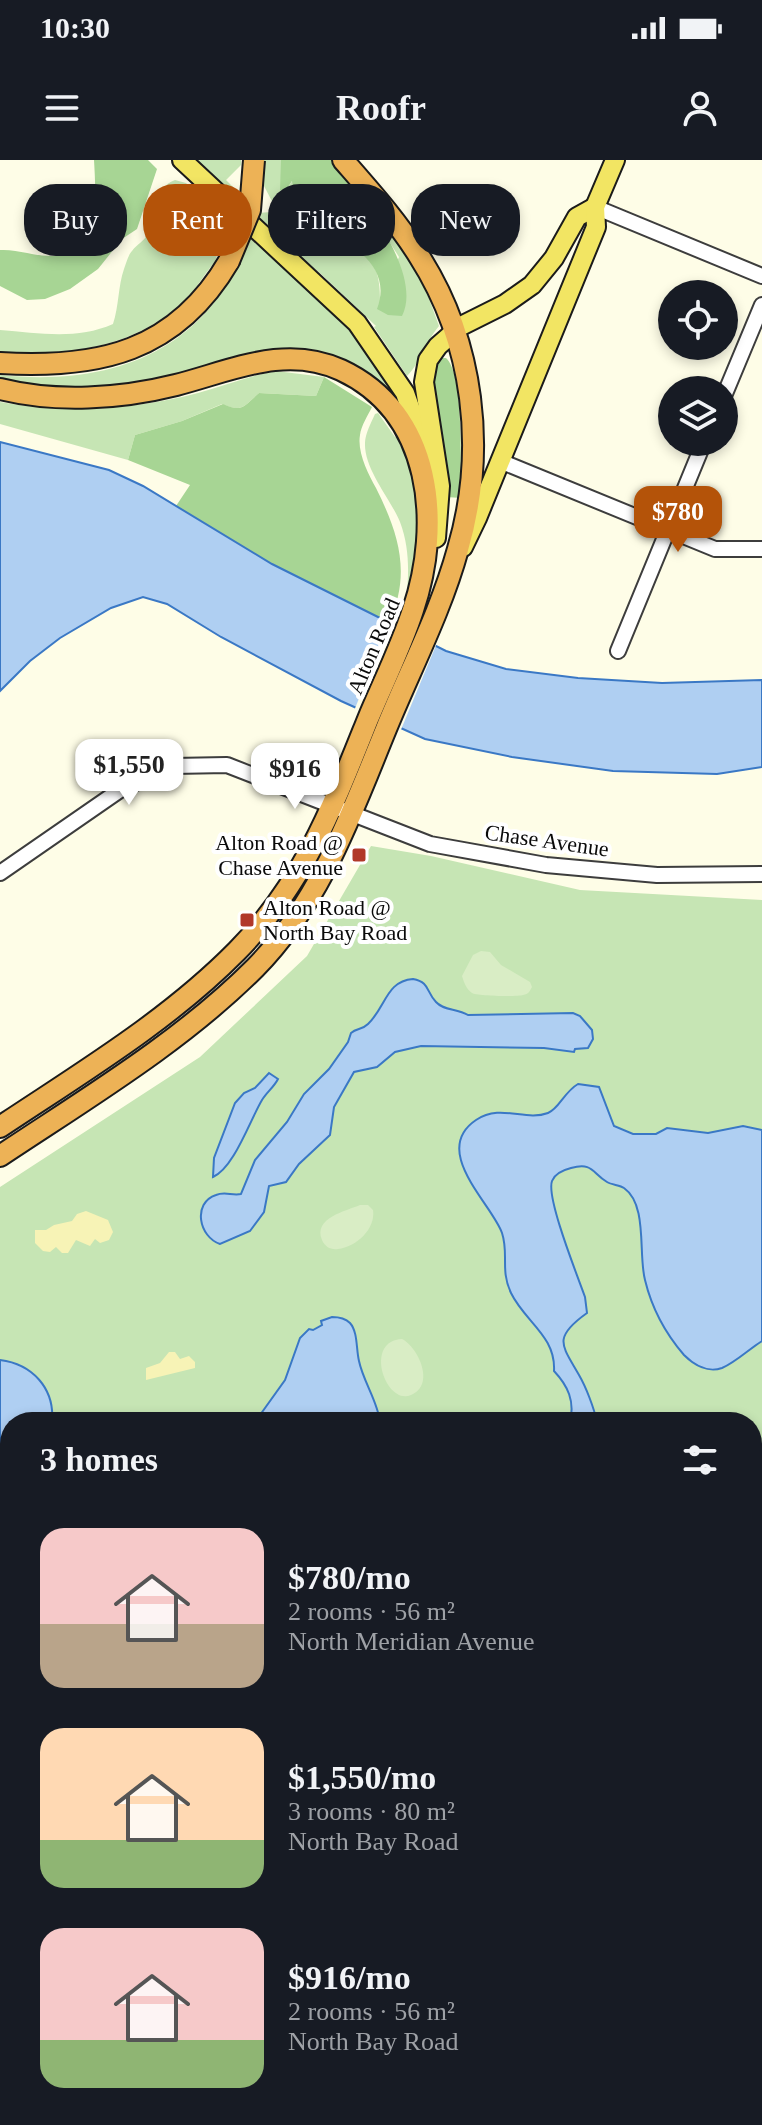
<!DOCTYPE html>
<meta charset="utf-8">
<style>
body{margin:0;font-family:"Times New Roman",serif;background:#242831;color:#f1f3f6;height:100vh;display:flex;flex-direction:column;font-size:30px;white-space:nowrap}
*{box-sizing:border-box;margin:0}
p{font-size:26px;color:#9ea1a6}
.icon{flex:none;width:44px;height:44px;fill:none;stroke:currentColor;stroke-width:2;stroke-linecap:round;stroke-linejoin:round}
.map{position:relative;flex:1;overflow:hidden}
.details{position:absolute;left:0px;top:1252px;width:762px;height:714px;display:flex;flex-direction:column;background:#171b24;border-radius:32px 32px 0 0;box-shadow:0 4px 12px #0003}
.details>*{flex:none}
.banner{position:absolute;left:24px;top:24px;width:714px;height:72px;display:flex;gap:16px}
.controls{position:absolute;left:658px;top:120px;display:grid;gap:16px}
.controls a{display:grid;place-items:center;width:80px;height:80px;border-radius:50%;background:#171b24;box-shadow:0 4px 12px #0003;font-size:40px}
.price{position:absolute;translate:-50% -68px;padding:0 18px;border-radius:16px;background:#fff;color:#222;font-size:26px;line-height:52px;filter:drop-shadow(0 2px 4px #0008)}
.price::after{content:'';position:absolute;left:50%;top:48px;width:24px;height:18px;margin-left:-12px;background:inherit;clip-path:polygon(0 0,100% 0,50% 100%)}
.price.on{background:#b45309;color:#fff}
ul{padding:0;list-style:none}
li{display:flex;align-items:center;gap:24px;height:200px;padding:0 40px}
li span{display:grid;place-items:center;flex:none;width:224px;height:160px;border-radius:24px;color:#555}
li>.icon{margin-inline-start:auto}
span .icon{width:96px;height:96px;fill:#fffc;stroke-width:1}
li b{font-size:34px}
h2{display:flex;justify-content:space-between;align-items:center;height:96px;padding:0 40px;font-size:34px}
.pill{padding:0 28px;border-radius:32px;background:#171b24;box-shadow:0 4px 12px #0003;font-size:28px;line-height:72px}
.pill.on{background:#b45309;color:#fff}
.status{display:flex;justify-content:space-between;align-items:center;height:56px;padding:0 40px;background:#171b24;direction:ltr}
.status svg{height:22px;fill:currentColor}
header{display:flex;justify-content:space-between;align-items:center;height:104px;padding:0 40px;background:#171b24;font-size:36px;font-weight:700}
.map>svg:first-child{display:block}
.green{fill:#c6e5b4}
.forest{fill:#a7d594}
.sand{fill:#f7f3b6}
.pitch{fill:#d9edc5}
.water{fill:#afcff2;stroke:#3a78c5;stroke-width:2}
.pier{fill:#fefde7}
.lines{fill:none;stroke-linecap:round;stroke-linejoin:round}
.minor-casing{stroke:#3d3d3d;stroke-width:18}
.major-casing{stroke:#1b1b1b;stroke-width:22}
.highway-casing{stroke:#1b1b1b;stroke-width:24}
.minor{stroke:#fff;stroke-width:14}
.major{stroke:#f2e563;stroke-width:18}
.highway{stroke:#edb256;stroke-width:20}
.highway-bridge-casing{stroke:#1b1b1b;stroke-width:24;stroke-linecap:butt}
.highway-bridge{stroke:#edb256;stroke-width:20}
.poi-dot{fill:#b1382a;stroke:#fff;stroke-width:3}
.labels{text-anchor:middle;stroke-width:8;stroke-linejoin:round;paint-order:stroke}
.street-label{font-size:22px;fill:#0a0a0a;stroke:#fff}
.poi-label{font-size:22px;fill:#0a0a0a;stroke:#fff;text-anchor:end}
</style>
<div class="status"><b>10:30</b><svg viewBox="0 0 49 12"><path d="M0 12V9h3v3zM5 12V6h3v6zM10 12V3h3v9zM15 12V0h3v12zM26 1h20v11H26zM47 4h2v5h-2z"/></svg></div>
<header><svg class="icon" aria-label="menu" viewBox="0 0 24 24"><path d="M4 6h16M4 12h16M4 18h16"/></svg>Roofr<svg class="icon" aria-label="person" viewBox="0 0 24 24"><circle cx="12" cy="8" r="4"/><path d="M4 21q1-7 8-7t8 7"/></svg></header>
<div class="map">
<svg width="762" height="1965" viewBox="0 0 762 1965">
<rect width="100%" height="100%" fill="#fefde7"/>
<g class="green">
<polygon points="190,0 241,0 241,5 226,20 240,34 238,44"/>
<path d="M 264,0 L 281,0 L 281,30 L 286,30 L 293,20 L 294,31 L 289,59 C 310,65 362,84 373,104 C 379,115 380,128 380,141 L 399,97 L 352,23 L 419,111 L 439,166 C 426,181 419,205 407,216 L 374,167 L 376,166 L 321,114 L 256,60 L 258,53 L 271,52 L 275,47 L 264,26 Z"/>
<path d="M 175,20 L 186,23 L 233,65 L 230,70 L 215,70 C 216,78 218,88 217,95 C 216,102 208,110 204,116 C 174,163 119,187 65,191 L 64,198 L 0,195 L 0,170 C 39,173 77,180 113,164 C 119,146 118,126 124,109 C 126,104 128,95 132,91 C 137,84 144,82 148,73 C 156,55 153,28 175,20 Z"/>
<path d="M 251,76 L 358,171 L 401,237 L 395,241 L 329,200 L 211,209 L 97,230 L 0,223 L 0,215 C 115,227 209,190 251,76 Z"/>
<path d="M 276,211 L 324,217 L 316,236 L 259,233 C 244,246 242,253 222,244 L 182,261 L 135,275 L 128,300 L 0,264 L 0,242 C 65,254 134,250 198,233 C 224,226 249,216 276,211 Z"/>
<path d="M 378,253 L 395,277 L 401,275 L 418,327 L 418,391 L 406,442 C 409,414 410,389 400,362 C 390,338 364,309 365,283 C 365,274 371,263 375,254 Z"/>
<polygon points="371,686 431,696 580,730 762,740 762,1950 755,1965 742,1965 710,1956 752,1956 752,1262 10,1262 10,1956 479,1956 476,1965 0,1965 0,1027 200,897 307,796"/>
</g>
<g class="forest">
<path d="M 94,0 L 148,0 L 157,9 L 137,69 L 122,79 L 98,109 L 70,129 L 45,139 L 27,140 L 0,126 L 0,90 C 17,89 34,96 51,96 C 101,97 96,35 94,0 Z"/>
<path d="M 281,0 L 332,0 C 359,32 424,113 402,156 L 388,155 L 377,149 C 397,96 328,71 289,59 L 294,31 L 292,21 L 286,30 L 280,30 Z"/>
<path d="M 440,198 L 446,198 C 465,215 460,310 461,338 L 446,337 L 430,228 L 434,203 Z"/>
<path d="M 324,217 L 372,247 C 368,255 361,266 360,275 C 357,292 368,314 376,328 C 399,374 412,415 388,464 L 272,404 L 176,346 L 190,325 L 128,300 L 135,275 L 182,261 L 223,244 C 242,253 244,246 259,233 L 316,236 Z"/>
</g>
<g class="sand">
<polygon points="86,1051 108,1060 113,1072 109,1080 100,1083 95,1079 90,1086 76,1080 68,1093 62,1093 56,1087 50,1092 43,1091 35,1083 35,1070 46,1070 54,1065 72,1061 77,1054"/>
<polygon points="169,1192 175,1192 180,1199 189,1196 195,1202 195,1208 146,1220 146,1208 160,1203"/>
</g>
<g class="pitch">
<path d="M 481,791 L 490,792 L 501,805 L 530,822 L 532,827 C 529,832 529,834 523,835 C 517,837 476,836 472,833 C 466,829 464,822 462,816 L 473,795 Z"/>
<path d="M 360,1045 L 368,1045 L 373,1050 C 376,1069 356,1087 338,1089 C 331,1090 325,1087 322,1080 C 313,1058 346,1051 360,1045 Z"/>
<path d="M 402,1179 C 418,1187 436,1225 411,1235 C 386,1246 363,1181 402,1179 Z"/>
</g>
<g class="water">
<polygon points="0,282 109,310 143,326 272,404 446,491 506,509 578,518 662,523 762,520 762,607 717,614 613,611 512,597 425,579 341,541 221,477 167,444 143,437 111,448 60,478 30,501 0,531"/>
<path d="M 413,819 C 430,822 426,832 436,842 C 444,851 457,848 468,855 L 573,853 L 580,856 L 592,870 L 593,879 L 588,888 L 575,889 L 574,892 L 544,888 L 421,886 L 395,892 L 377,907 L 354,912 L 334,947 L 330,975 L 299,1004 L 286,1022 L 269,1026 L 264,1052 L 250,1071 L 220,1084 C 199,1077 192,1043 216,1035 C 225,1031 232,1036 241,1034 L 255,1000 L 287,962 L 304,934 L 329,909 L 348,882 L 351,873 C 357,868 362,870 368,864 C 386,847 386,821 413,819 Z"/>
<path d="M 269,913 L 278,919 C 274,927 267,932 262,940 C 250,960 234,1008 213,1017 L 214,998 L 235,943 L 244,933 L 255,928 Z"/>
<path d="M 578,924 L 599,927 L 614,966 L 633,974 L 656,974 L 667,968 L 708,973 L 743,966 L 762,970 L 762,1181 C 749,1189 736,1202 722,1208 C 708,1213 694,1205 684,1195 C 665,1173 652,1149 645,1120 C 638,1094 648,1045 624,1028 C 620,1025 612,1025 607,1022 C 592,1013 593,1002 571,1008 C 563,1010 555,1013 552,1021 C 546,1038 578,1117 585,1137 L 587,1153 C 552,1178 562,1185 579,1215 C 586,1227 594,1248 597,1262 L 570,1262 C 575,1241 568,1226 554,1211 C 556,1176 525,1162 511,1133 C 500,1110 509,1094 502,1073 C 492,1044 430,991 476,960 C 501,943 525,962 548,953 C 559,949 564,932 578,924 Z"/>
<path d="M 332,1157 C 339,1157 345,1158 350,1163 C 358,1172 356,1189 359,1201 C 363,1221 378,1242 380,1262 L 255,1262 L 285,1220 L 300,1178 L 309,1169 L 313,1170 L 322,1165 L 321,1161 Z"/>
<path d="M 0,1200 C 32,1204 55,1228 52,1262 L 10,1262 L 10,1319 L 0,1320 Z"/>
<polygon points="0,1770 10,1774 10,1894 3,1905 4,1920 0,1936"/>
<polygon points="23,1956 168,1956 170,1965 21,1965"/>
</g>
<polygon class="pier" points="390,460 437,483 400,572 354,551"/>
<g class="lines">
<defs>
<g id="minor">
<polyline points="595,47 762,116"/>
<polyline points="724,236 762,145"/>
<polyline points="500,301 715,389 762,389"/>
<polyline points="618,491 704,282"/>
<polyline points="0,713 120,630 173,606 227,605 430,684 546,705 657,715 762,714"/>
<polyline points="656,1956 681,1965"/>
<polyline points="492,1965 496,1956"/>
</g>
<g id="major">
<polyline points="182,0 357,163 405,233 425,290"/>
<polyline points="436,378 440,326 424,222 428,200 438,186 461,166 505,144 532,125 554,98 577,57 595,47"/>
<polyline points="463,387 477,358 596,67 595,47 615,0"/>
</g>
<g id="highway">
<path d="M 0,203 C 98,209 176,192 229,101"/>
<path d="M 0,229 C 56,243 120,239 176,225 C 231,211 285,184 341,210 C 433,253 442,364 413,450 C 401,487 383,523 368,559 C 333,646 304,723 237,791 C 168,861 81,913 0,967"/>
<path d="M 0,996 C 87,938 181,882 255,808 C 321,741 351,654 386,569 C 410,510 441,451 458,389 C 487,290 474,182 419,96 C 397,61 370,31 343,0"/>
</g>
</defs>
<use href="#minor" class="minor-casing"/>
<use href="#major" class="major-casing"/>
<use href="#highway" class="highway-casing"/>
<use href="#minor" class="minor"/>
<use href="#major" class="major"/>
<use href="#highway" class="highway"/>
<defs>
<polyline id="highway-bridge" points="229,101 250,50 254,0"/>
</defs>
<use href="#highway-bridge" class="highway-bridge-casing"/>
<use href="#highway-bridge" class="highway-bridge"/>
</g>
<g class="poi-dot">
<rect x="351" y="687" width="16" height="16" rx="4"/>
<rect x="239" y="752" width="16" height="16" rx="4"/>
</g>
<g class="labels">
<g class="street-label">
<text transform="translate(373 486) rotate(-67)" y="8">Alton Road</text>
<text transform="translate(547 680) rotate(8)" y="8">Chase Avenue</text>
</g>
<g class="poi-label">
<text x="343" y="690">Alton Road @<tspan x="343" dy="25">Chase Avenue</tspan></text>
<text x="263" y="755" text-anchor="start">Alton Road @<tspan x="263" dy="25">North Bay Road</tspan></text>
</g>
</g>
</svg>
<div class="controls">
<a><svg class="icon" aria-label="locate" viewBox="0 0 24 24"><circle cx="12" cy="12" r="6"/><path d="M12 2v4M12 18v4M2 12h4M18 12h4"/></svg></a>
<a><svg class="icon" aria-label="layers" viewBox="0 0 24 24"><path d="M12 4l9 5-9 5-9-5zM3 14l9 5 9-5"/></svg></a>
</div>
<b class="price on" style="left:678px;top:394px">$780</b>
<b class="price" style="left:129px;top:647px">$1,550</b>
<b class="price" style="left:295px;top:651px">$916</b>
<div class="banner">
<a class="pill">Buy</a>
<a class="pill on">Rent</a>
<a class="pill">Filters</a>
<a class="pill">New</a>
</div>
<section class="details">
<h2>3 homes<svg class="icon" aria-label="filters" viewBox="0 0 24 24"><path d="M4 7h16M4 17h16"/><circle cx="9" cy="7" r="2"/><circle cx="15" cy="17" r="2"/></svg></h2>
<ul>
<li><span style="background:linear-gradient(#f6c9c9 60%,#b9a48a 0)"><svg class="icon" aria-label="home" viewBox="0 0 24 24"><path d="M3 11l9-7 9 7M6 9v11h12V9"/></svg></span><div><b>$780/mo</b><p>2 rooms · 56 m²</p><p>North Meridian Avenue</p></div></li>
<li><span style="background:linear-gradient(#ffd9b3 70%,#8fb573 0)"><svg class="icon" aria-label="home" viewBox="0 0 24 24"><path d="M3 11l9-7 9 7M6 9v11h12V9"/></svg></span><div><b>$1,550/mo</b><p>3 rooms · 80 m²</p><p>North Bay Road</p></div></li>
<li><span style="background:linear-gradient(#f6c9c9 70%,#8fb573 0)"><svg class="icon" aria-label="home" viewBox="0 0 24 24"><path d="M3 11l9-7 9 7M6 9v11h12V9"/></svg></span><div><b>$916/mo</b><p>2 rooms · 56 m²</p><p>North Bay Road</p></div></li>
</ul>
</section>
</div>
